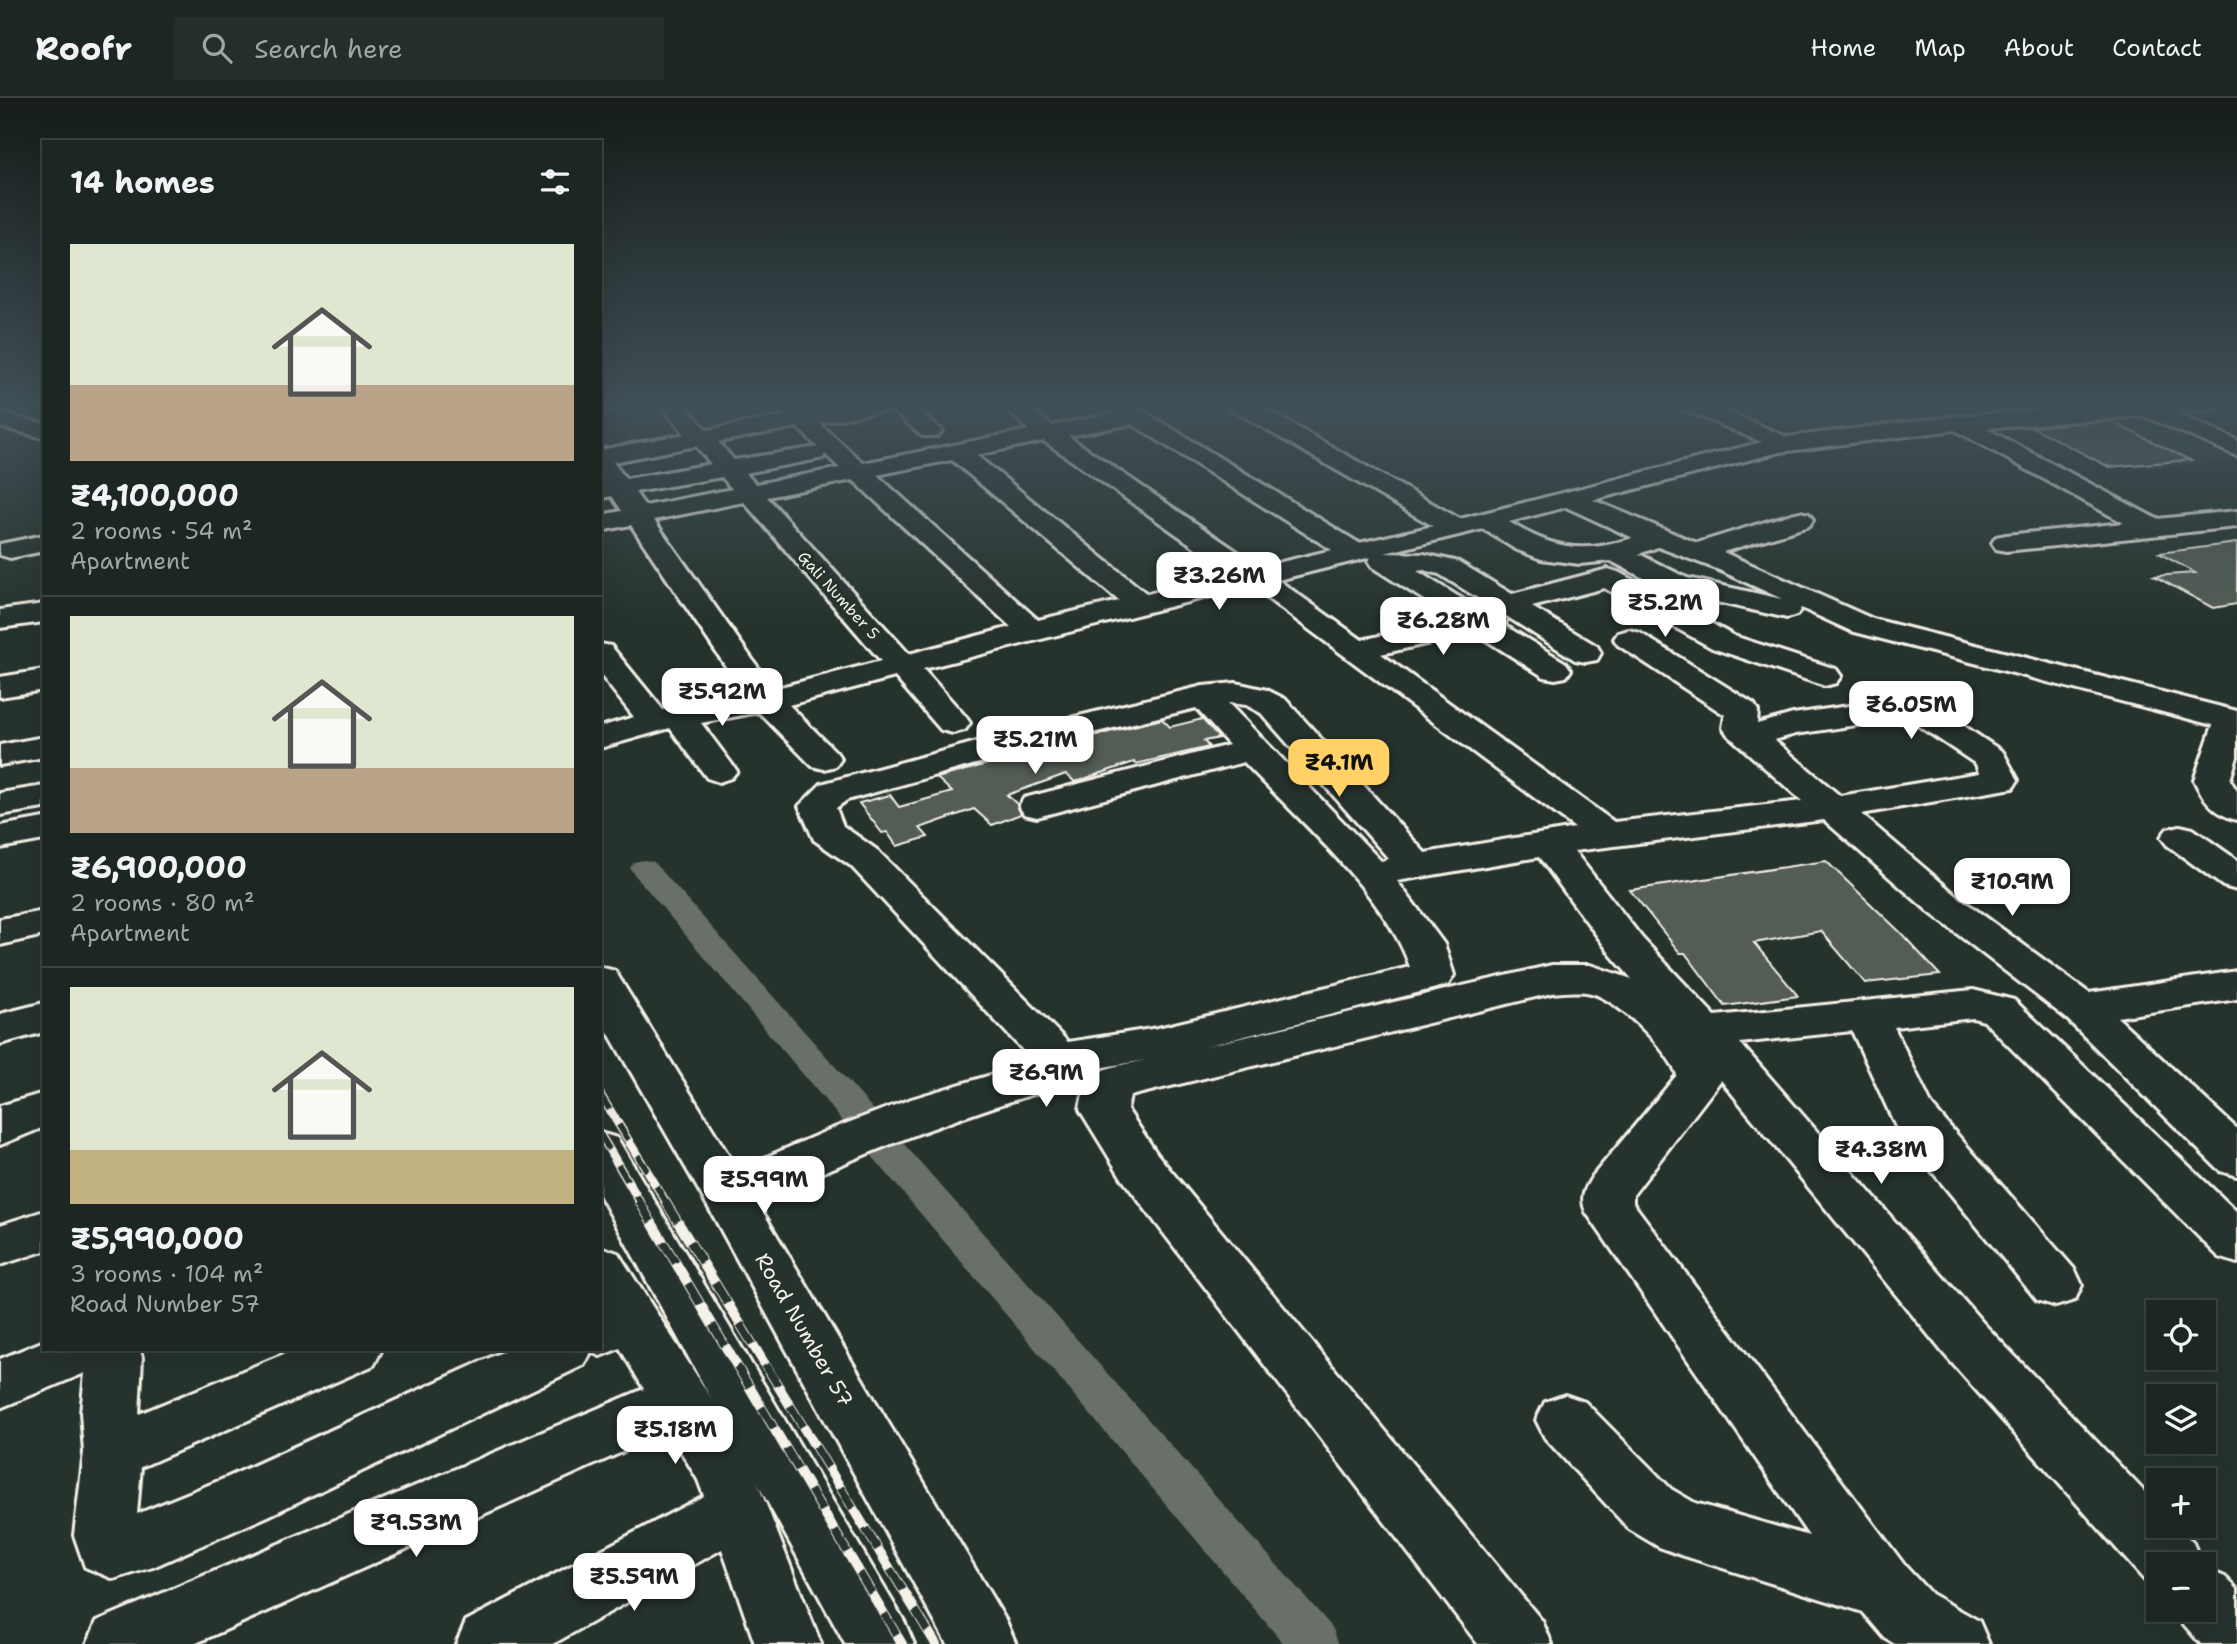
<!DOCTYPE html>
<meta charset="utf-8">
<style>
body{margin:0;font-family:"Shantell Sans",sans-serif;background:#252e2a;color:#f1f3f6;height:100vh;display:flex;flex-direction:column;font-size:26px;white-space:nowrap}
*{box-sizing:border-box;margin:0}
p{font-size:23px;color:#a0a5a5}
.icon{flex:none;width:38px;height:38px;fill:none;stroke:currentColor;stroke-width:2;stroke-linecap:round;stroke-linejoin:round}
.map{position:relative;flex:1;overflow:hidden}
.panel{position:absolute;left:42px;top:42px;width:560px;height:1211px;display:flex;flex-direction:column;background:#1c2622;border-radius:0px;box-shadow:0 7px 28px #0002,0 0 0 2px #3a4340}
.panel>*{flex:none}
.controls{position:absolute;left:2146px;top:1202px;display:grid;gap:14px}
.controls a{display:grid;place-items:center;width:70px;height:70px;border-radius:0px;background:#1c2622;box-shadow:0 7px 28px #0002,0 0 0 2px #3a4340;font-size:35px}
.price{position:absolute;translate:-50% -60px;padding:0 16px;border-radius:14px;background:#fff;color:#222;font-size:23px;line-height:46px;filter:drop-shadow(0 2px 4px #0008)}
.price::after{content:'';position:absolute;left:50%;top:42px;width:21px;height:16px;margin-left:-10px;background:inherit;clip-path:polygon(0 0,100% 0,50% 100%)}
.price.selected{background:#ffd166;color:#111}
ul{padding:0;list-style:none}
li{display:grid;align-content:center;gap:14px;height:371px;padding:0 28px}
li+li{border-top:2px solid #3a4340}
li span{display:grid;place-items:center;height:217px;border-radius:0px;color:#555}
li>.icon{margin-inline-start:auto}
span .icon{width:126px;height:126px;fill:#fffc;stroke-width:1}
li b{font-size:30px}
h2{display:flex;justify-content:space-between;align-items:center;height:84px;padding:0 28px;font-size:30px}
header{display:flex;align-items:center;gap:42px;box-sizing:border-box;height:98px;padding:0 35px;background:#1c2622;border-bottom:2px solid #3a4340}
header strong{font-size:33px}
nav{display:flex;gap:38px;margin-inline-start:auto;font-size:24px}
.search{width:490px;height:63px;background:#252e2a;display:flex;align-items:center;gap:18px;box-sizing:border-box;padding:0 24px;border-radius:0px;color:#a0a5a5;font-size:26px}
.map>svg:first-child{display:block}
.built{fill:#333f39}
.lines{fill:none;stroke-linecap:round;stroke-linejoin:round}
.canal{fill:#676f68;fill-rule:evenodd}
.building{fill:#525c55;stroke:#f4f1e8;stroke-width:2}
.minor-casing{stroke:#f4f1e8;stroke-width:6}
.major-casing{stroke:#f4f1e8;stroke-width:6}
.minor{fill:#26332d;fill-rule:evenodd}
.major{fill:#26332d;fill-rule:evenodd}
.rail-far1-casing{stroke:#f4f1e8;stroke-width:9}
.rail-casing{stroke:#f4f1e8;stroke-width:10}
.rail-far1{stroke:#26332d;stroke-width:6;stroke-dasharray:18;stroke-linecap:butt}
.rail{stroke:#26332d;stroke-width:8;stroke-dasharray:24;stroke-linecap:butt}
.labels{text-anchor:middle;stroke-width:7;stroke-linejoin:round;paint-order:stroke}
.far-street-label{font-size:16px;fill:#f4f1e8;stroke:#26332d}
.near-street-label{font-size:21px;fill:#f4f1e8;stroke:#26332d}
</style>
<header>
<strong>Roofr</strong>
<div class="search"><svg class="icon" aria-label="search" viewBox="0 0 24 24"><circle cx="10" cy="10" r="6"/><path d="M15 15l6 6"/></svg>Search here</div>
<nav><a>Home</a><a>Map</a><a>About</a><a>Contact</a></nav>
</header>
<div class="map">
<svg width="2237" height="1546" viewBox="0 0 2237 1546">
<rect width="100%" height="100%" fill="#26332d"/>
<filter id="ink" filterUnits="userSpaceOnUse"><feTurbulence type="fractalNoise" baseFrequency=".0143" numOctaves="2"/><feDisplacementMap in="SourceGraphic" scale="14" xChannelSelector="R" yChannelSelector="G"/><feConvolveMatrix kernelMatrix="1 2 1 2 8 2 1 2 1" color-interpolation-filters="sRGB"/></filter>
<g filter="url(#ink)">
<polygon class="built" points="2126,313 2236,363 2149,370 2045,319"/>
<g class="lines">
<polygon class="canal" points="644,762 654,764 1332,1529 1339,1546 1284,1546 634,776 630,770 634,764"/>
</g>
<g class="building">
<polygon points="1982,306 2080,306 1996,313"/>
<polygon points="2110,323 2190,362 2109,369 2032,329"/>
<polygon points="2237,445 2237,506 2213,510 2154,478 2195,475 2159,455"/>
<polygon points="1162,621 1170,629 1202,621 1219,640 1204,643 1209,649 1136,666 1134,664 1075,684 1066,676 1007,697 1017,706 1021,716 992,727 974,711 920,730 928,739 897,748 887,734 882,735 859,705 890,697 899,709 952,694 937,680 1048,649"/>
<polygon points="1826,763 1900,834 1940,877 1865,885 1821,833 1754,845 1798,898 1725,908 1685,855 1680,855 1630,792"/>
</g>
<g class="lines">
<defs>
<g id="minor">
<polygon points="600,306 614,306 611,311 600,314"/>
<path d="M 660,306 L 683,306 L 707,332 L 785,318 L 774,306 L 798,306 L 807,314 L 849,306 L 912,306 L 942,333 L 938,338 L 922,338 L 891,311 L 819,325 L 863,365 L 1029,332 L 1001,306 L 1026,306 L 1052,328 L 1115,315 L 1105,306 L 1132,306 L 1359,445 L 1433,428 L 1231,311 L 1228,306 L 1256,306 L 1460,421 L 1762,344 L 1682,311 L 1679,306 L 1710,306 L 1787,339 L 1959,318 L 2116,306 L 2216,306 L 2213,311 L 2176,315 L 2237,342 L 2237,358 L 2144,318 L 1985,330 L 2157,421 L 2237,413 L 2237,429 L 2006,453 L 1996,451 L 1992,445 L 1996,439 L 2006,437 L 2124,425 L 1955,332 L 1780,354 L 1593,402 L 1697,445 L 1791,416 L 1800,414 L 1809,416 L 1813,422 L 1809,428 L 1723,454 L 1873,521 L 2237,613 L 2237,659 L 2230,682 L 2237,693 L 2237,722 C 2216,717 2203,702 2194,682 L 2213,627 L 1851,533 L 1801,510 L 1797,517 L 1787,520 L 1668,493 L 1611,463 L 1580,466 L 1541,461 L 1515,451 L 1483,431 L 1385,455 L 1424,456 L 1459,464 L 1512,496 L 1608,471 L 1618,474 L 1734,538 L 1836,571 L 1841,578 L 1836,585 L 1825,588 L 1712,550 L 1604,490 L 1532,509 L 1597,548 L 1601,555 L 1597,562 L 1586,564 L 1575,562 L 1503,516 L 1507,522 L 1504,527 L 1566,565 L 1571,572 L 1566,579 L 1555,581 L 1544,579 L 1475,535 L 1381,556 L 1614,724 L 1802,703 L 1728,637 L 1723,630 L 1725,617 L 1618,547 L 1614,541 L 1618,535 L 1629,532 L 1640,535 L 1754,606 L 1758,613 L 1757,626 L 1793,616 L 1890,602 L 1925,607 L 1937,610 L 2003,654 L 2018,682 L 2013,690 L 1861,716 L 1957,798 L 2089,895 L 2237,873 L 2237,901 L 2117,919 L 2237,1031 L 2237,1078 L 2220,1073 L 2066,920 L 1929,814 L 1824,722 L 1574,753 L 1642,840 L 1715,918 L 1973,892 L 2014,902 L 2237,1114 L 2237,1165 L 2219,1159 L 1984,923 L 1973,920 L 1894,929 L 1932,1008 L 2075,1172 L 2082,1187 L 2075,1202 L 2056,1208 L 2037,1202 L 1896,1029 L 1852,933 L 1740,945 L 1983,1225 L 2158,1408 L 2158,1428 L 2177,1428 L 2193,1445 L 2202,1466 L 2158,1466 L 2158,1490 L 2149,1487 L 1945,1257 L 1721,982 L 1633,1097 L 1633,1105 L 1905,1468 L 1931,1496 L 1979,1523 L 1989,1546 L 1895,1546 L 1885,1540 L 1863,1514 L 1681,1457 L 1659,1449 L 1629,1431 L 1545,1340 L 1536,1322 L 1545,1304 L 1565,1297 L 1585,1304 L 1671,1391 L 1695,1405 L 1809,1438 L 1586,1114 C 1580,1100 1584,1092 1592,1079 L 1677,977 C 1669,952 1617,901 1591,895 C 1579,892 1564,894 1552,895 L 1130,998 L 1127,1011 L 1157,1056 L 1542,1523 L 1552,1546 L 1478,1546 L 1123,1082 L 1080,1012 C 1087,967 1106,971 1146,962 L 1074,974 L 1067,986 C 956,1018 849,1060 745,1110 L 727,1116 L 709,1110 L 702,1097 L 709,1084 L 829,1032 L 911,1001 L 1034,964 L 851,768 L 814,742 L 799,708 L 821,686 L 1025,631 L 1203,588 L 1236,585 L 1267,592 L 1285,601 L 1425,755 L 1575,730 L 1251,488 L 923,571 L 965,618 L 970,625 L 965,632 L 953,635 L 941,632 L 895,579 L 789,607 L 836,654 L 841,661 L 836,668 L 824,671 L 812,668 L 759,614 L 701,625 L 737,673 L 731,680 L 719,684 L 707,680 L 670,630 L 600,650 L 600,629 L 634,619 L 600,576 L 600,546 L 611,548 L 663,612 L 745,597 L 631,427 L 600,433 L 600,417 L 622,413 L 612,398 L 600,401 L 600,385 L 603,385 L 600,381 L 600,352 L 685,336 ZM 1132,326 L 1332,452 L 1260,469 L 1068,338 ZM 797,329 L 818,349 L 734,362 L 718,344 ZM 1044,343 L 1233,476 L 1147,496 L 976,357 ZM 696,348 L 711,366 L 626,381 L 613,364 ZM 825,356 L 840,370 L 756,386 L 745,375 L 814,362 L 823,360 ZM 952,362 L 1119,503 L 1038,522 L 877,377 ZM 722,379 L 732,391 L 645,408 L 635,394 ZM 853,382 L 1011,529 L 909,556 L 767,399 ZM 744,404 L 881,563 L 773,591 L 654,422 ZM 1566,409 L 1631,439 L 1632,440 C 1584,457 1551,450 1509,424 ZM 1658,449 L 1719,472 L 1782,501 L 1687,480 L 1639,456 ZM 1371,459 L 1368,463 L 1372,469 L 1454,521 L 1362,542 L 1278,482 ZM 1424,472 L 1439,476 L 1502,515 L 1485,515 L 1417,473 ZM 1228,605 L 1246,607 L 1261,615 L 1389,761 L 1381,763 ZM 1196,610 L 1229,647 L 1024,700 L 1019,708 L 1024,716 L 1037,719 L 1244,664 C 1295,718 1388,800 1410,869 L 1158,930 L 1068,944 L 877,752 L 843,728 L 836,710 L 847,702 L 1047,646 ZM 1890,622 L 1916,626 L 1976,666 L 1979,675 L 1840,698 L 1774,642 L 1796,636 ZM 1539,759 L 1612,858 L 1632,881 L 1590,867 L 1552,867 L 1202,949 L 1448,887 L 1454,877 L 1444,846 L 1397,783 Z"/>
<polygon points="0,315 44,326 44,340 0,329"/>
<polygon points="44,437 44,453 10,460 0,457 0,446"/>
<polygon points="44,506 44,524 0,530 0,512"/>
<polygon points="44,572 44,592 0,599 0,579"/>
<polygon points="44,639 44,659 0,667 0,647"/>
<polygon points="44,688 44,710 0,717 0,695"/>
<polygon points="44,720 44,742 0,750 0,728"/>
<polygon points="2180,728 2193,731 2237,762 2237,792 2223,788 2167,747 2161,739 2167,731"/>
<polygon points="44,813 44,837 0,847 0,821"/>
<polygon points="44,905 44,934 0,946 0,916"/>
<polygon points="44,995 44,1029 0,1047 0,1008"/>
<polygon points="44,1113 44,1153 0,1167 0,1127"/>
<polygon points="600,1149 618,1155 745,1353 821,1546 755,1546 722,1451 553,1546 456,1546 466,1523 704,1398 698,1382 669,1333 194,1546 87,1546 97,1523 644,1291 620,1250 600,1258 591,1254 584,1267 268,1418 153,1469 114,1481 85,1469 74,1437 84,1354 81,1315 85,1275 0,1310 0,1261 44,1243 44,1251 140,1251 142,1260 139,1316 296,1251 382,1251 374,1267 141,1369 137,1416 226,1380 509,1251 600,1251"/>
<polygon points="2203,1470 2225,1479 2237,1491 2237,1546 2201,1546 2181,1523 2176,1512 2203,1512"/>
</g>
<g id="major">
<polygon points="600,869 615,873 745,1084 1006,1523 1016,1546 947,1546 709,1110 600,920"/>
<polygon points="600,1035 617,1040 904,1523 914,1546 845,1546 600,1097"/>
</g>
</defs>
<use href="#minor" class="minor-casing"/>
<use href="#major" class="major-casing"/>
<use href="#minor" class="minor"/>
<use href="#major" class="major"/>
<defs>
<g id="rail-far1">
<polyline points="600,996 666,1104"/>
<polyline points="600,1036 640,1104"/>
</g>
<g id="rail">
<polyline points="639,1103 902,1546"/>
<polyline points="665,1103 936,1546"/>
</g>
</defs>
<use href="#rail-far1" class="rail-far1-casing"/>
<use href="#rail" class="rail-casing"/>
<use href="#rail-far1" class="rail-far1"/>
<use href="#rail" class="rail"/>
</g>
</g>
<linearGradient id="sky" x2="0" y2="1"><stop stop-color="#151c19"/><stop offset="0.59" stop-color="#415057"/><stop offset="1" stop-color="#415057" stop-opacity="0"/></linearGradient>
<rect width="2237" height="523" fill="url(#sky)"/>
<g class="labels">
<g class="far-street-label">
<text transform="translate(839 497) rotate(48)" y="6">Gali Number 5</text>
</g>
<g class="near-street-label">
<text transform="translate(804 1232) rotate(60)" y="7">Road Number 57</text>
</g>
</g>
</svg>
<div class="controls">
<a><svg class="icon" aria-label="locate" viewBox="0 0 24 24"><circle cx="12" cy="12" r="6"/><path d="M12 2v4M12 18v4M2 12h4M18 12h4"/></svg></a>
<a><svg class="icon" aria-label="layers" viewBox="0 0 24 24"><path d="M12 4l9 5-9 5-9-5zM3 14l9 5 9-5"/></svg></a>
<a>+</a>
<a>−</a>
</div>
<b class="price" style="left:1219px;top:514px">₹3.26M</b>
<b class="price" style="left:1665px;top:541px">₹5.2M</b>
<b class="price" style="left:1443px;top:559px">₹6.28M</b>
<b class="price" style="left:722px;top:630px">₹5.92M</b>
<b class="price" style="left:1911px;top:643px">₹6.05M</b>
<b class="price" style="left:1035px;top:678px">₹5.21M</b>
<b class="price selected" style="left:1339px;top:701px">₹4.1M</b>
<b class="price" style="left:2012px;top:820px">₹10.9M</b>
<b class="price" style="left:1046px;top:1011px">₹6.9M</b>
<b class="price" style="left:1881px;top:1088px">₹4.38M</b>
<b class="price" style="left:764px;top:1118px">₹5.99M</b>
<b class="price" style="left:675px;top:1368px">₹5.18M</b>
<b class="price" style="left:416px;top:1461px">₹9.53M</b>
<b class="price" style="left:634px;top:1515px">₹5.59M</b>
<section class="panel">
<h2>14 homes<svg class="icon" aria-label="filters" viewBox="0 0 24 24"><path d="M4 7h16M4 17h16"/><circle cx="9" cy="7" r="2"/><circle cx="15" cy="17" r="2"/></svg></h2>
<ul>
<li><span style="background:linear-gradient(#dfe7d0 65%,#b9a48a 0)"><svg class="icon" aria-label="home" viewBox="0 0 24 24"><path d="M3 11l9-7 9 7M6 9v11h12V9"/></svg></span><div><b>₹4,100,000</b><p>2 rooms · 54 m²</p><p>Apartment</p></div></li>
<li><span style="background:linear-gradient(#dfe7d0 70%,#b9a48a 0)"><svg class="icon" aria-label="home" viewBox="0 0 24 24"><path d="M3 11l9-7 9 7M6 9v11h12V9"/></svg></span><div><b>₹6,900,000</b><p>2 rooms · 80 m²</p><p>Apartment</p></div></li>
<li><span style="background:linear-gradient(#dfe7d0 75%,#c2b280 0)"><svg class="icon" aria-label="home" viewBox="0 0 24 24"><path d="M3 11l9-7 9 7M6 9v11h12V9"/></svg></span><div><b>₹5,990,000</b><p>3 rooms · 104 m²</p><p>Road Number 57</p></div></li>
</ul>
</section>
</div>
